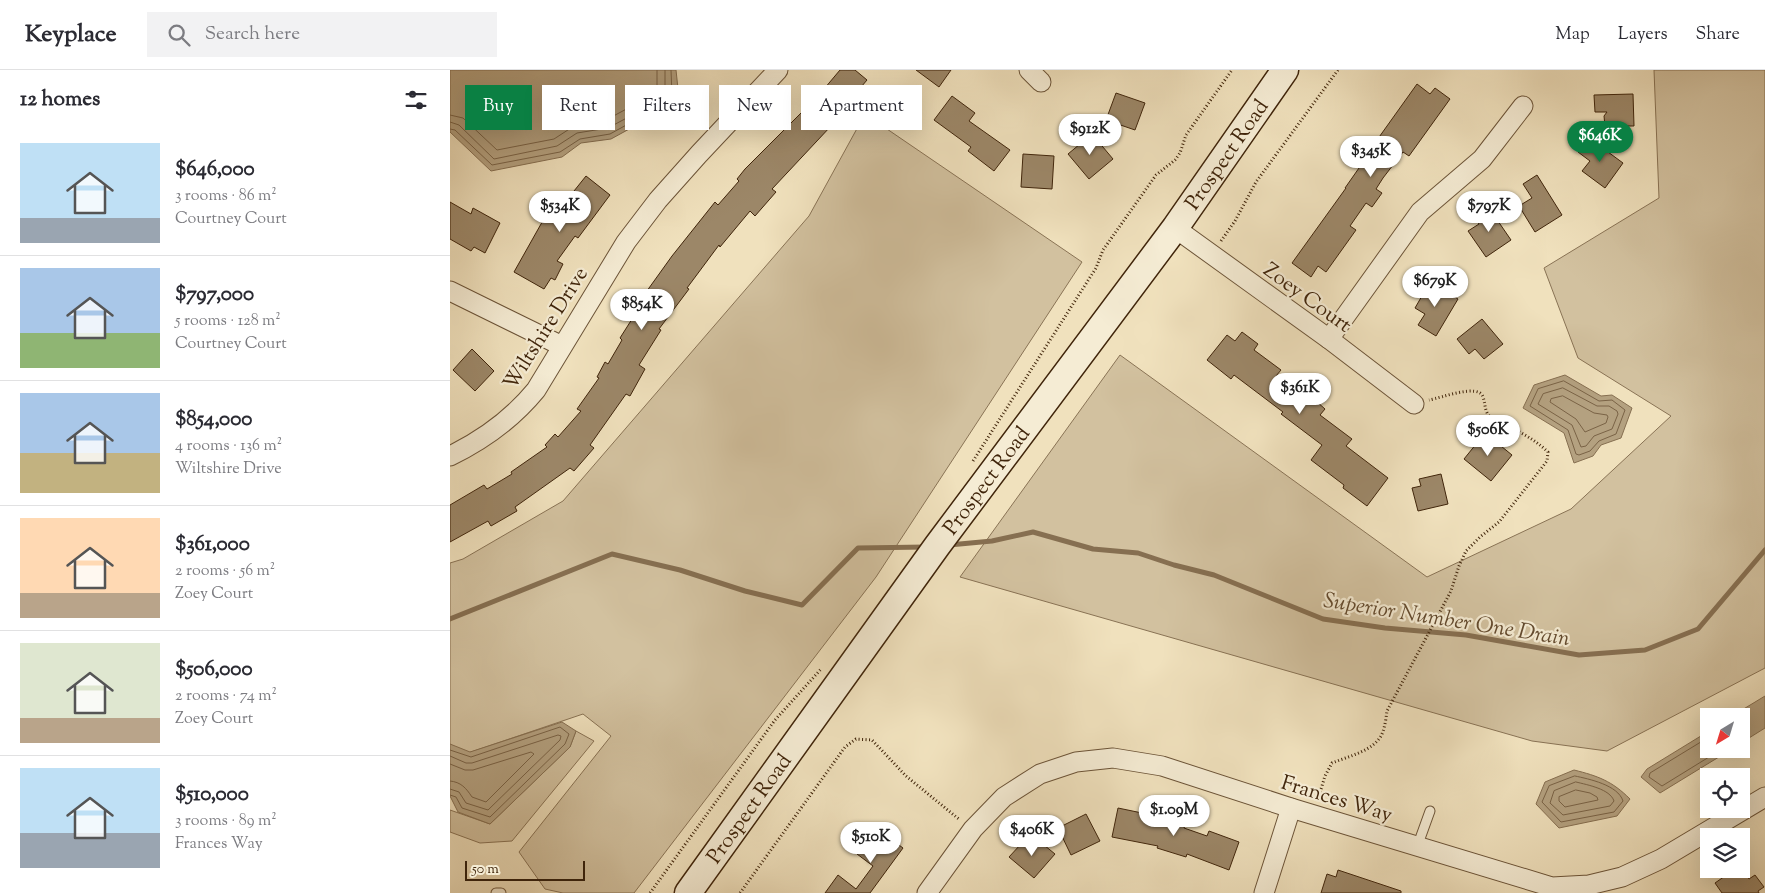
<!DOCTYPE html>
<meta charset="utf-8">
<style>
body{margin:0;font-family:"Sorts Mill Goudy",serif;background:#f2f2f3;color:#2b2b33;height:100vh;display:flex;flex-direction:column;font-size:19px;white-space:nowrap}
*{box-sizing:border-box;margin:0}
p{font-size:16px;color:#7c7c81}
.icon{flex:none;width:28px;height:28px;fill:none;stroke:currentColor;stroke-width:2;stroke-linecap:round;stroke-linejoin:round}
.map{position:relative;flex:1;overflow:hidden}
.details{display:flex;flex-direction:column;background:#fff;width:450px}
.details>*{flex:none}
.guide{position:absolute;left:15px;top:15px;width:475px;height:45px;display:flex;gap:10px}
.needle{width:32px;rotate:218deg}
.buttons{position:absolute;left:1250px;top:638px;display:grid;gap:10px}
.buttons a{display:grid;place-items:center;width:50px;height:50px;border-radius:0px;background:#fff;box-shadow:0 5px 20px #0002;font-size:25px}
.scale{position:absolute;left:15px;bottom:12px;width:120px;box-sizing:border-box;padding-left:5px;border:2px solid #40250b;border-top:0;font-size:14px;line-height:18px;white-space:nowrap;color:#40250b;-webkit-text-stroke:4px #f5ecd4;paint-order:stroke}
.price{position:absolute;translate:-50% -42px;padding:0 11px;border-radius:18px;background:#fff;color:#222;font-size:16px;line-height:32px;filter:drop-shadow(0 1px 2px #0008)}
.price::after{content:'';position:absolute;left:50%;top:30px;width:15px;height:11px;margin-left:-8px;background:inherit;clip-path:polygon(0 0,100% 0,50% 100%)}
.price.active{background:#0b8043;color:#fff}
ul{padding:0;list-style:none}
li{display:flex;align-items:center;gap:15px;height:125px;padding:0 20px}
li+li{border-top:1px solid #e1e1e2}
li span{display:grid;place-items:center;flex:none;width:140px;height:100px;border-radius:0px;color:#555}
li>.icon{margin-inline-start:auto}
span .icon{width:60px;height:60px;fill:#fffc;stroke-width:1}
li b{font-size:21px}
h2{display:flex;justify-content:space-between;align-items:center;height:60px;padding:0 20px;font-size:21px}
.pill{padding:0 18px;border-radius:0px;background:#fff;box-shadow:0 5px 20px #0002;font-size:18px;line-height:45px}
.pill.active{background:#0b8043;color:#fff}
header{display:flex;align-items:center;gap:30px;box-sizing:border-box;height:70px;padding:0 25px;background:#fff;border-bottom:1px solid #e1e1e2}
header strong{font-size:24px}
nav{display:flex;gap:28px;margin-inline-start:auto;font-size:18px}
.search{width:350px;height:45px;background:#f2f2f3;display:flex;align-items:center;gap:12px;box-sizing:border-box;padding:0 18px;border-radius:0px;color:#7c7c81;font-size:19px}
main{display:flex;flex:1;min-height:0}
.map>svg:first-child{display:block}
.green{fill:#d2c19f;stroke:#897355}
.water{fill:#b4a180;stroke:#866f51}
.lines{fill:none;stroke-linecap:round;stroke-linejoin:round}
.shore{stroke:#7a6346;stroke-width:1}
.stream{stroke:#866f51;stroke-width:5}
.building{fill:#9c8768;stroke:#40250b}
.service-casing{stroke:#6c5438;stroke-width:11}
.minor-casing{stroke:#6c5438;stroke-width:21}
.secondary-casing{stroke:#40250b;stroke-width:29}
.path{stroke:#40250b;stroke-width:3;stroke-dasharray:1 2.5;stroke-linecap:butt}
.service{stroke:#f5ecd4;stroke-width:9}
.minor{stroke:#f5ecd4;stroke-width:19}
.secondary{stroke:#f5ecd4;stroke-width:26}
.labels{text-anchor:middle;stroke-width:4.5;stroke-linejoin:round;paint-order:stroke}
.street-label{font-size:21px;fill:#40250b;stroke:#f5ecd4}
.water-label{font-size:22px;font-style:italic;fill:#634a2e;stroke:#f5ecd4}
</style>
<header>
<strong>Keyplace</strong>
<div class="search"><svg class="icon" aria-label="search" viewBox="0 0 24 24"><circle cx="10" cy="10" r="6"/><path d="M15 15l6 6"/></svg>Search here</div>
<nav><a>Map</a><a>Layers</a><a>Share</a></nav>
</header>
<main>
<section class="details">
<h2>12 homes<svg class="icon" aria-label="filters" viewBox="0 0 24 24"><path d="M4 7h16M4 17h16"/><circle cx="9" cy="7" r="2"/><circle cx="15" cy="17" r="2"/></svg></h2>
<ul>
<li><span style="background:linear-gradient(#bfe0f5 75%,#9aa5b1 0)"><svg class="icon" aria-label="home" viewBox="0 0 24 24"><path d="M3 11l9-7 9 7M6 9v11h12V9"/></svg></span><div><b>$646,000</b><p>3 rooms · 86 m²</p><p>Courtney Court</p></div></li>
<li><span style="background:linear-gradient(#a9c7e8 65%,#8fb573 0)"><svg class="icon" aria-label="home" viewBox="0 0 24 24"><path d="M3 11l9-7 9 7M6 9v11h12V9"/></svg></span><div><b>$797,000</b><p>5 rooms · 128 m²</p><p>Courtney Court</p></div></li>
<li><span style="background:linear-gradient(#a9c7e8 60%,#c2b280 0)"><svg class="icon" aria-label="home" viewBox="0 0 24 24"><path d="M3 11l9-7 9 7M6 9v11h12V9"/></svg></span><div><b>$854,000</b><p>4 rooms · 136 m²</p><p>Wiltshire Drive</p></div></li>
<li><span style="background:linear-gradient(#ffd9b3 75%,#b9a48a 0)"><svg class="icon" aria-label="home" viewBox="0 0 24 24"><path d="M3 11l9-7 9 7M6 9v11h12V9"/></svg></span><div><b>$361,000</b><p>2 rooms · 56 m²</p><p>Zoey Court</p></div></li>
<li><span style="background:linear-gradient(#dfe7d0 75%,#b9a48a 0)"><svg class="icon" aria-label="home" viewBox="0 0 24 24"><path d="M3 11l9-7 9 7M6 9v11h12V9"/></svg></span><div><b>$506,000</b><p>2 rooms · 74 m²</p><p>Zoey Court</p></div></li>
<li><span style="background:linear-gradient(#bfe0f5 65%,#9aa5b1 0)"><svg class="icon" aria-label="home" viewBox="0 0 24 24"><path d="M3 11l9-7 9 7M6 9v11h12V9"/></svg></span><div><b>$510,000</b><p>3 rooms · 89 m²</p><p>Frances Way</p></div></li>
</ul>
</section>
<div class="map">
<svg width="1315" height="823" viewBox="0 0 1315 823">
<rect width="100%" height="100%" fill="#f0e1bd"/>
<filter id="stains"><feTurbulence type="fractalNoise" baseFrequency=".004" numOctaves="4"/><feColorMatrix values="0 0 0 0 .2 0 0 0 0 .09 0 0 0 0 .02 0 0 0 .5 -.17"/></filter>
<radialGradient id="worn" r=".72"><stop offset=".6" stop-color="#630" stop-opacity="0"/><stop offset="1" stop-color="#630" stop-opacity=".3"/></radialGradient>
<g class="green">
<polygon points="1204,0 1315,0 1315,598 1157,681 1082,671 510,507 670,285 977,507 1121,439 1221,346 1128,288 1094,198 1209,128"/>
<polygon points="415,44 632,192 426,507 184,823 113,823 95,819 69,782 161,666 133,644 18,683 0,675 0,493 13,489 113,431 359,146"/>
<polygon points="126,661 144,671 62,771 30,773 0,762 0,740 40,754 120,677"/>
</g>
<g class="water">
<polygon points="0,0 226,0 229,28 192,52 161,69 131,73 112,87 41,101 0,62"/>
<polygon points="1115,305 1151,326 1162,325 1182,338 1171,368 1151,375 1143,386 1124,393 1114,363 1073,338 1084,315"/>
<polygon points="1315,626 1315,658 1291,673 1291,646 1282,646"/>
<polygon points="112,652 126,661 120,677 40,754 8,742 0,726 0,674 20,682"/>
<polygon points="1259,661 1259,679 1282,679 1210,723 1191,707 1197,699"/>
<path d="M 1124,700 C 1148,706 1162,711 1180,729 L 1167,746 L 1109,758 L 1086,734 L 1095,712 Z"/>
</g>
<g class="lines">
<g class="shore">
<polyline points="0,45 13,48 47,80 104,69 124,56 156,50 182,36 207,20 207,0"/>
<polyline points="0,52 9,55 44,89 107,76 127,63 158,58 186,43 215,23 215,0"/>
<polyline points="0,59 5,60 42,95 110,82 130,69 160,64 189,48 222,26 221,0"/>
<polygon points="1114,311 1149,331 1162,330 1175,340 1166,364 1149,371 1140,381 1129,385 1126,384 1118,360 1080,336 1088,319"/>
<polygon points="1113,318 1147,336 1159,336 1167,341 1168,344 1162,359 1144,366 1136,376 1131,377 1122,355 1088,334 1093,324"/>
<polygon points="1113,326 1144,343 1157,345 1158,347 1156,353 1135,362 1126,349 1100,332 1101,329"/>
<polyline points="1259,667 1200,703 1199,707 1212,716 1272,679"/>
<polyline points="0,680 21,687 110,657 119,664 115,674 40,747 12,738 6,727 0,725"/>
<polyline points="0,686 16,693 22,693 108,665 111,666 110,670 38,740 16,733 9,722 0,719"/>
<path d="M 0,694 L 15,700 L 23,700 L 81,682 L 84,684 L 36,732 L 22,727 C 16,718 11,712 0,711"/>
<path d="M 1125,706 C 1139,709 1168,715 1173,731 L 1164,742 L 1111,752 L 1092,732 L 1099,716 Z"/>
<path d="M 1126,712 C 1138,715 1160,719 1164,731 L 1160,736 L 1113,745 L 1100,733 L 1104,721 Z"/>
<polygon points="1126,720 1140,723 1147,727 1148,730 1115,737 1109,731 1109,727"/>
</g>
<g class="stream">
<polyline points="499,475 542,471 583,462 643,479 688,483 724,495 764,505 873,549 935,558 1016,565 1129,585 1195,580 1248,559 1315,480"/>
<polyline points="0,549 162,484 230,500 295,521 352,535 408,478 476,477"/>
</g>
</g>
<g class="building">
<polygon points="390,0 405,0 417,10 395,36 374,19"/>
<polygon points="466,0 501,0 489,17"/>
<polygon points="967,14 980,24 985,18 1000,29 959,86 953,82 933,108 926,119 932,123 922,137 916,133 900,156 906,160 876,202 868,196 861,207 842,193 896,118 895,118 923,78 922,77"/>
<polygon points="666,23 695,33 685,60 656,50"/>
<polygon points="1183,24 1184,56 1155,56 1154,46 1157,42 1145,42 1144,25"/>
<polygon points="502,26 525,43 519,51 560,80 544,101 518,81 521,77 484,50"/>
<polygon points="359,35 381,56 322,119 326,122 305,146 300,141 270,177 269,175 237,218 239,219 209,259 211,260 189,295 195,299 180,326 176,324 140,375 144,378 124,401 120,398 65,437 67,441 41,456 38,451 0,472 0,435 34,415 37,419 62,404 61,402 97,377 95,375 105,364 108,367 131,341 127,339 149,308 147,307 155,292 158,294 172,270 170,268 196,227 194,225 222,186 265,132 268,135 289,111 287,109 295,99"/>
<polygon points="642,64 663,89 639,109 618,84"/>
<polygon points="1139,68 1173,93 1155,118 1132,101 1140,91 1128,82"/>
<polygon points="573,84 604,86 602,119 571,117"/>
<polygon points="1087,105 1112,145 1085,162 1069,136 1082,128 1073,114"/>
<polygon points="136,106 160,125 128,168 125,166 107,191 113,194 105,210 101,208 94,219 64,202 91,154 107,132 112,136"/>
<polygon points="0,132 21,144 23,138 50,153 35,183 24,177 21,181 0,169"/>
<polygon points="1039,138 1061,170 1036,187 1018,161 1029,154 1025,148"/>
<polygon points="980,212 1008,229 986,266 968,255 975,244 965,238"/>
<polygon points="1032,249 1053,274 1034,289 1025,279 1019,284 1007,269"/>
<polygon points="792,262 808,274 804,280 831,300 826,306 848,322 857,311 873,322 866,331 875,339 870,345 902,369 896,376 938,408 917,436 893,418 894,415 861,390 872,375 831,344 833,342 784,305 781,309 757,290 777,265 785,271"/>
<polygon points="22,279 44,301 25,321 3,300"/>
<polygon points="1035,363 1062,385 1041,411 1014,389"/>
<polygon points="991,404 998,434 968,441 962,418 971,416 969,409"/>
<polygon points="668,738 716,748 717,746 736,752 734,758 757,766 759,761 789,772 779,800 737,784 736,787 707,778 708,776 662,767"/>
<polygon points="636,744 650,771 621,785 608,758"/>
<polygon points="426,758 453,778 420,823 375,823 388,805 406,819 423,796 407,784"/>
<polygon points="583,766 605,784 584,808 559,787 571,774 574,776"/>
<polygon points="1285,799 1291,799 1299,809 1305,805 1314,817 1308,821 1309,823 1272,823 1265,813"/>
<polygon points="888,800 951,821 951,823 871,823 877,804 886,807"/>
</g>
<g class="lines">
<defs>
<g id="service">
<polyline points="967,777 980,741"/>
<polyline points="46,823 51,823"/>
</g>
<g id="minor">
<polyline points="579,0 591,12"/>
<polyline points="725,158 879,269 964,334"/>
<polyline points="0,221 112,276"/>
<polyline points="879,269 970,142 1032,89 1073,36"/>
<path d="M 0,386 C 33,370 63,348 86,320 L 176,172 L 208,130 L 249,84 L 328,0"/>
<polyline points="477,823 523,759 554,727 590,704 626,692 663,688 712,696 841,738 1102,817 1139,815 1172,807 1211,789 1315,727"/>
<polyline points="814,823 841,738"/>
</g>
<g id="secondary">
<path id="s1" d="M 238,823 L 487,476 L 725,158 L 835,0"/>
</g>
</defs>
<use href="#service" class="service-casing"/>
<use href="#minor" class="minor-casing"/>
<use href="#secondary" class="secondary-casing"/>
<g class="path">
<polyline points="771,171 785,151 806,112 888,0"/>
<polyline points="523,391 646,198 653,180 706,105 725,90 730,83 736,65 782,0"/>
<path d="M 868,729 L 875,706 L 882,693 C 899,686 924,681 932,664 C 935,657 936,648 937,641 L 1001,521 L 1009,496 L 1016,481 L 1030,467 L 1049,452 L 1097,391 L 1098,382 C 1081,366 1062,358 1042,349 C 1034,342 1036,336 1033,327 C 1029,313 991,328 979,330"/>
<polyline points="200,823 325,650 372,598"/>
<polyline points="290,823 395,677 406,669 422,670 456,706 510,750"/>
</g>
<use href="#service" class="service"/>
<use href="#minor" class="minor"/>
<use href="#secondary" class="secondary"/>
</g>
<g class="labels">
<g class="street-label">
<text dy="7" stroke="none"><textPath href="#s1" startOffset="914">Prospect Road</textPath></text>
<text transform="translate(858 227) rotate(36)" y="7">Zoey Court</text>
<text transform="translate(95 258) rotate(-58)" y="7">Wiltshire Drive</text>
<text dy="7" stroke="none"><textPath href="#s1" startOffset="509">Prospect Road</textPath></text>
<text transform="translate(887 728) rotate(17)" y="7">Frances Way</text>
<text dy="7" stroke="none"><textPath href="#s1" startOffset="104">Prospect Road</textPath></text>
</g>
<g class="water-label">
<text transform="translate(997 548) rotate(9)" y="8">Superior Number One Drain</text>
</g>
</g>
<rect width="100%" height="100%" filter="url(#stains)"/>
<rect width="100%" height="100%" fill="url(#worn)"/>
</svg>
<div class="buttons">
<a><svg class="needle" viewBox="-14 -14 28 28"><path d="M0-13l5 13h-10z" fill="#e53935"/><path d="M0 13l5-13h-10z" fill="#7c7c81"/></svg></a>
<a><svg class="icon" aria-label="locate" viewBox="0 0 24 24"><circle cx="12" cy="12" r="6"/><path d="M12 2v4M12 18v4M2 12h4M18 12h4"/></svg></a>
<a><svg class="icon" aria-label="layers" viewBox="0 0 24 24"><path d="M12 4l9 5-9 5-9-5zM3 14l9 5 9-5"/></svg></a>
</div>
<div class="scale">50 m</div>
<b class="price" style="left:640px;top:86px">$912K</b>
<b class="price active" style="left:1150px;top:93px">$646K</b>
<b class="price" style="left:921px;top:108px">$345K</b>
<b class="price" style="left:110px;top:163px">$534K</b>
<b class="price" style="left:1039px;top:163px">$797K</b>
<b class="price" style="left:985px;top:238px">$679K</b>
<b class="price" style="left:192px;top:261px">$854K</b>
<b class="price" style="left:850px;top:345px">$361K</b>
<b class="price" style="left:1038px;top:387px">$506K</b>
<b class="price" style="left:724px;top:767px">$1.09M</b>
<b class="price" style="left:582px;top:787px">$406K</b>
<b class="price" style="left:421px;top:794px">$510K</b>
<div class="guide">
<a class="pill active">Buy</a>
<a class="pill">Rent</a>
<a class="pill">Filters</a>
<a class="pill">New</a>
<a class="pill">Apartment</a>
</div>
</div>
</main>
